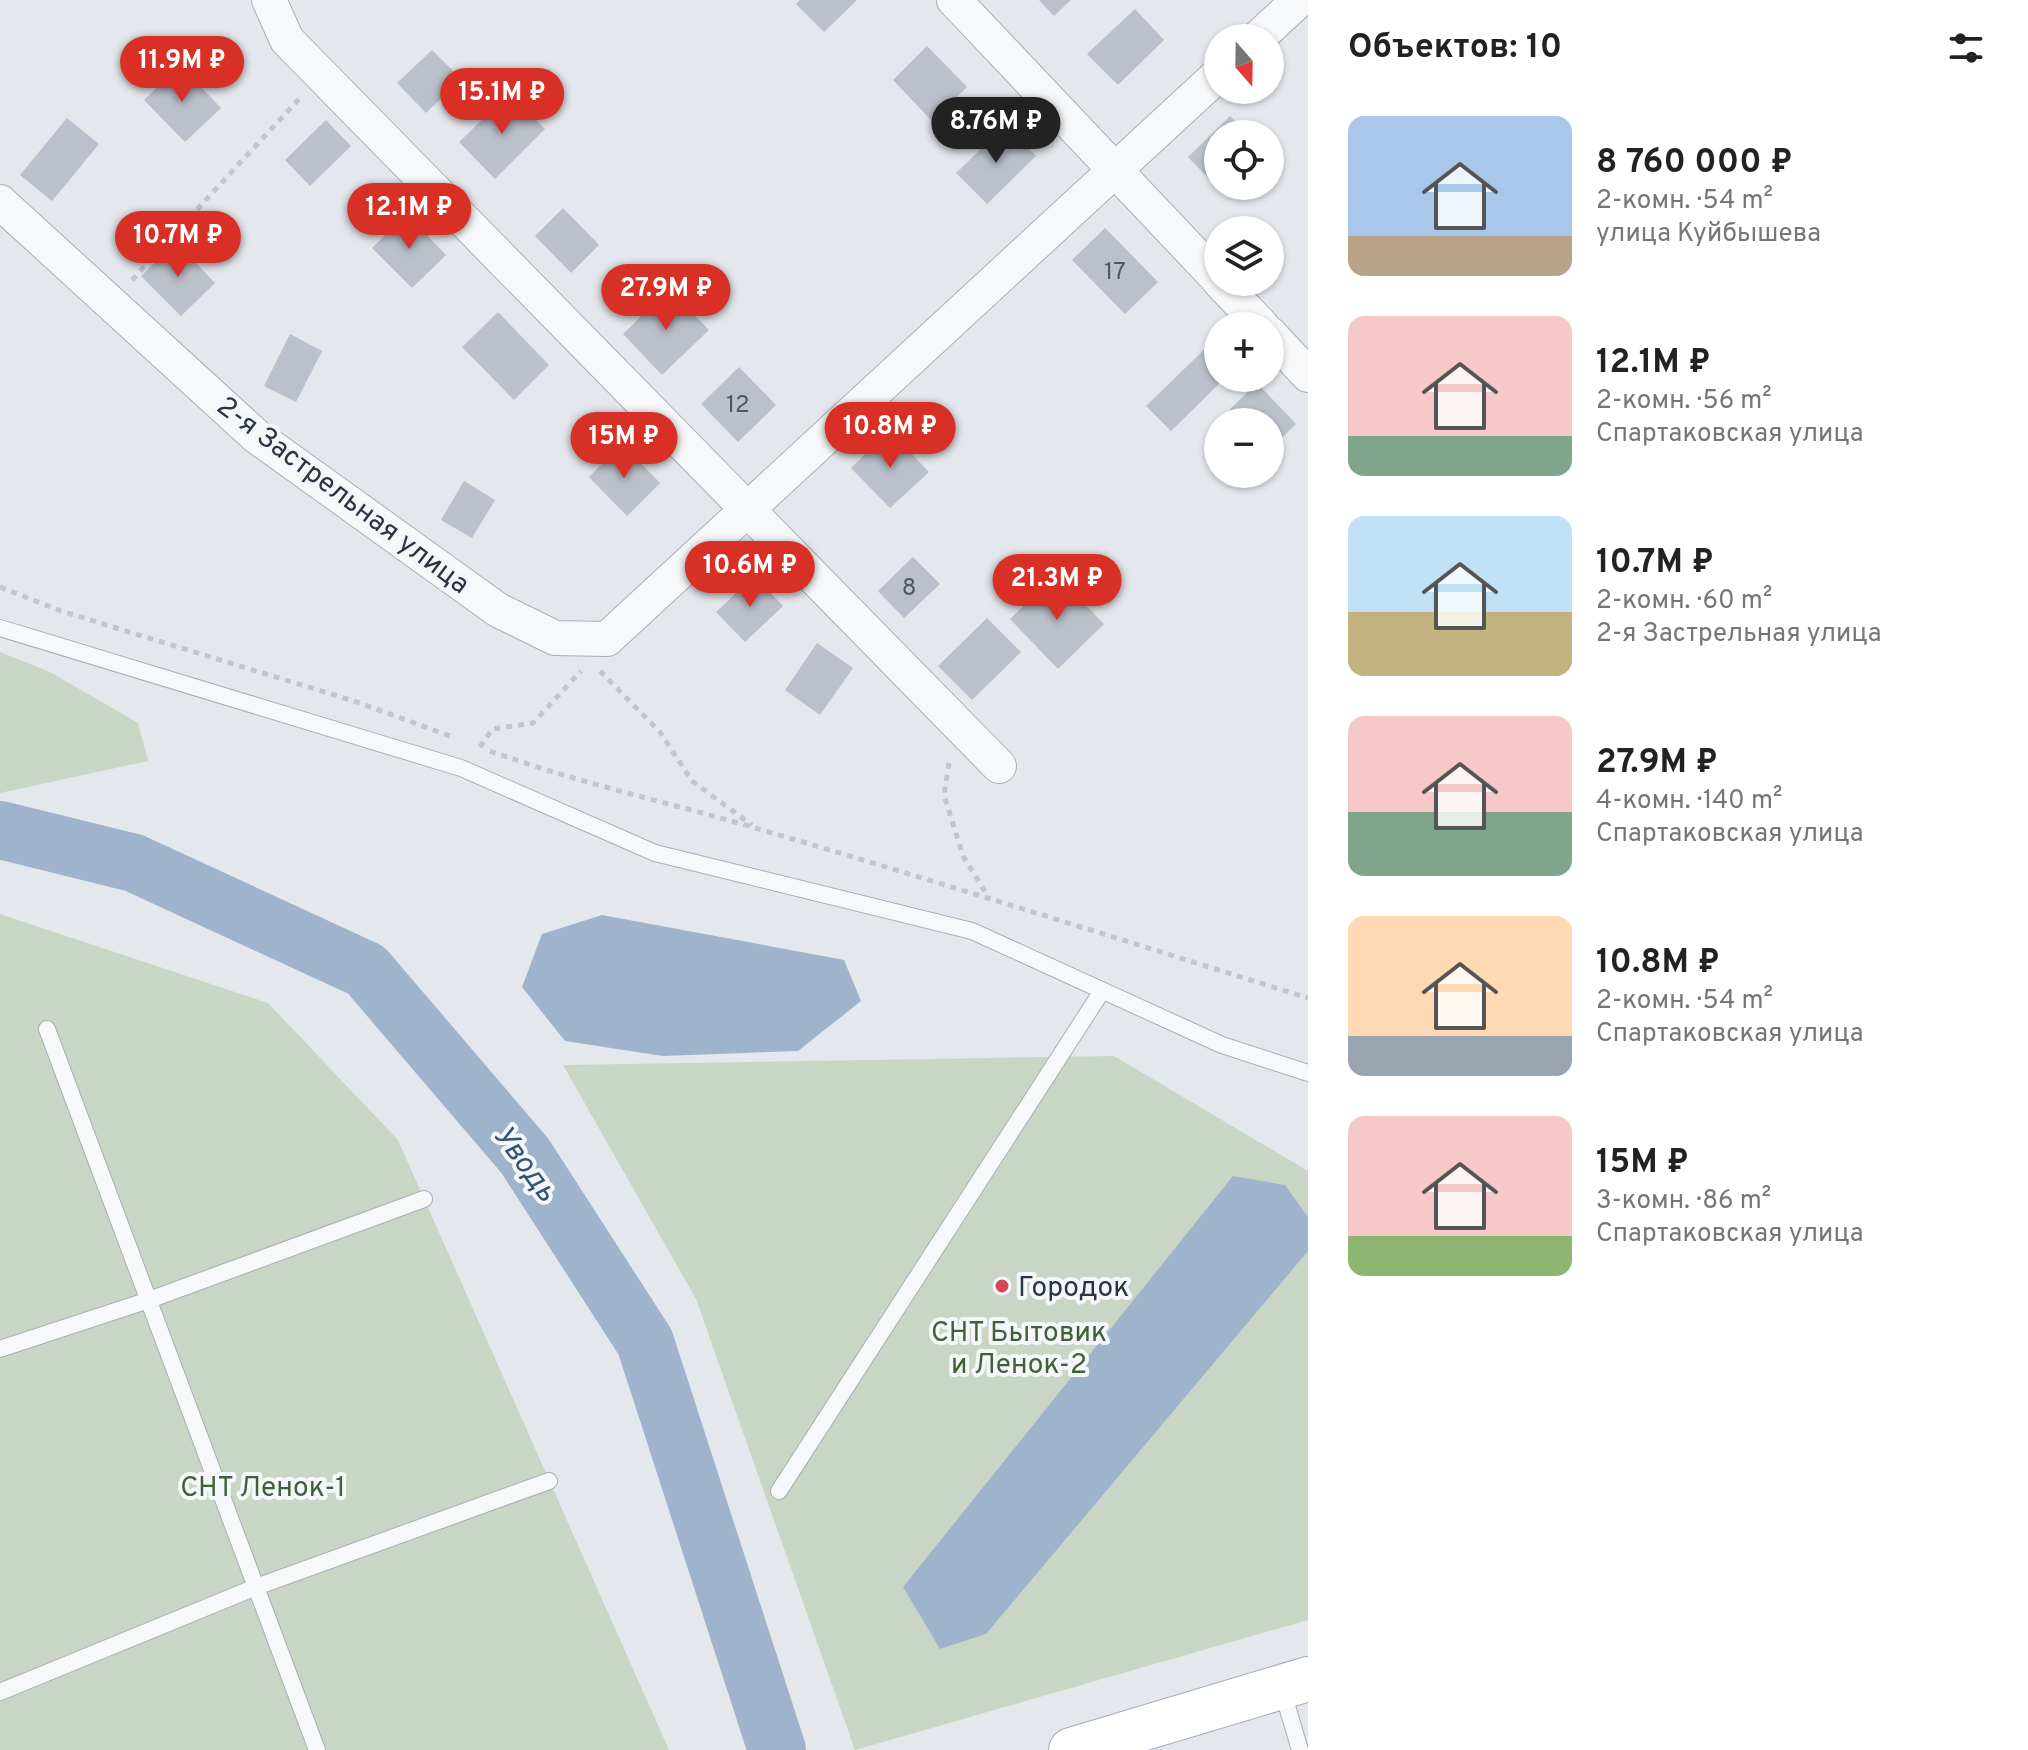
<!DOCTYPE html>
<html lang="ru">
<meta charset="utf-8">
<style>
body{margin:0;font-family:Overpass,sans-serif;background:#f2f2f2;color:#222;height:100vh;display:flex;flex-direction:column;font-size:30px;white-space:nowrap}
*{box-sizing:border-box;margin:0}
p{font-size:26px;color:#767676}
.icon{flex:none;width:44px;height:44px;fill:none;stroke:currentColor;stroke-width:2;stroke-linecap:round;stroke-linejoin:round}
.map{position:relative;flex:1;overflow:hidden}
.panel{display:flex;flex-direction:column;background:#fff;width:720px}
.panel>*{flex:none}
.needle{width:52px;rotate:160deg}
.controls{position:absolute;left:1204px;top:24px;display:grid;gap:16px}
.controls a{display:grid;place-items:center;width:80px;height:80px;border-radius:50%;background:#fff;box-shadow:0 2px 6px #0004;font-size:40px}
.price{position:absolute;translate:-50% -68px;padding:0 18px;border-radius:28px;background:#d93025;color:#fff;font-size:26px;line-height:52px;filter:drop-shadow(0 2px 4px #0008)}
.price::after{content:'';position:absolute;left:50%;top:48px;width:24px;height:18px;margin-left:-12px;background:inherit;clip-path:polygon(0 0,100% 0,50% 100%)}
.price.current{background:#222;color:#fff}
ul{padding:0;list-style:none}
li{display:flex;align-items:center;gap:24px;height:200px;padding:0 40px}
li span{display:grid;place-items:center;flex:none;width:224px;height:160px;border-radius:16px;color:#555}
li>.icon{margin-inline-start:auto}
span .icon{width:96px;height:96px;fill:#fffc;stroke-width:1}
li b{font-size:34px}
h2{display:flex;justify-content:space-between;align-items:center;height:96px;padding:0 40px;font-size:34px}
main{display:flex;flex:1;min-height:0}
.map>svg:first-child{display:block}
.green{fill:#c9d6c5}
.water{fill:#9fb4cc}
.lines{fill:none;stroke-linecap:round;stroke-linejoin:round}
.river{stroke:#9fb4cc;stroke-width:58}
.building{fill:#bbc0ca}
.lane-casing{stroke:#a9aeb7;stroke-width:18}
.street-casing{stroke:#a9aeb7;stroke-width:36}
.primary-casing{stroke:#a3abb8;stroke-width:46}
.path{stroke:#c2c5cb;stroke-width:5;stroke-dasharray:6 6;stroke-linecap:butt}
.lane{stroke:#f7f8fa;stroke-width:16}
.street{stroke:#f7f8fa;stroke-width:34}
.primary{stroke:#fff;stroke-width:44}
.poi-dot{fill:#d1495b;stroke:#f4f6f9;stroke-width:3}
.labels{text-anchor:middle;stroke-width:8;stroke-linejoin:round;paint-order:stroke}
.number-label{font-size:24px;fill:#4f5766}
.street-label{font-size:28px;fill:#2b3445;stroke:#f4f6f9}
.poi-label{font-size:28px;fill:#2b3445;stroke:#f4f6f9;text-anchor:start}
.park-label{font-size:28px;fill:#3f6138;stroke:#f4f6f9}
.water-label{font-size:30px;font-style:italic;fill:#34527a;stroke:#f4f6f9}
</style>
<main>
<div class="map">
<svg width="1308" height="1750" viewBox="0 0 1308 1750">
<rect width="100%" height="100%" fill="#e4e7ec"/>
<g class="green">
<polygon points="0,652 50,672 138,723 148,761 0,793"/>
<polygon points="0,914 268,1003 398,1140 669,1750 0,1750"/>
<polygon points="1114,1056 1308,1171 1308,1620 855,1750 696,1299 563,1065"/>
</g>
<g class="water">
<polygon points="602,915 844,960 861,1001 798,1051 663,1056 565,1041 522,987 542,934"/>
<polygon points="1233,1176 1285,1185 1308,1217 1308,1251 986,1634 940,1649 903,1587"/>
</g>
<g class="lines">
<polyline class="river" points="0,830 134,863 366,970 525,1156 645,1342 777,1750"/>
</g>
<g class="building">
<polygon points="800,0 857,0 824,32 796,4"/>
<polygon points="1039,0 1071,0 1054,16"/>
<polygon points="1135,9 1164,40 1118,85 1087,54"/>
<polygon points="927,46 967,87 932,121 893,80"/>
<polygon points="432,50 461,79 426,113 397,83"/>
<polygon points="180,65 221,108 185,142 144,100"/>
<polygon points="510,93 545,129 495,179 459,142"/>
<polygon points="1230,116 1247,134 1218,134 1218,188 1188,157"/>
<polygon points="67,118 99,144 52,201 20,175"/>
<polygon points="326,120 351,146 310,186 285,160"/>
<polygon points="1006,125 1036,156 987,204 956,173"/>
<polygon points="563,208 599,245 571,273 535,236"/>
<polygon points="407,214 446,255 412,288 372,248"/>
<polygon points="1105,228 1158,282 1125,314 1072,260"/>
<polygon points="176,242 215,283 181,316 141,276"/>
<polygon points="669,289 709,330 662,375 623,334"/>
<polygon points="498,312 549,365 514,400 462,347"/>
<polygon points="290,334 322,351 296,402 264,386"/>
<polygon points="1212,342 1218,348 1218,378 1225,378 1171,431 1146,406"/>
<polygon points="739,367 776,405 738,442 701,404"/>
<polygon points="1257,383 1296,424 1270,449 1270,422 1217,422"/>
<polygon points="889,431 929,472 890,508 851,468"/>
<polygon points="622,444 660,483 627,516 589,477"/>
<polygon points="464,481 495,500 472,538 441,520"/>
<polygon points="913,557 940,584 904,618 878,591"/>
<polygon points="1056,575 1104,624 1058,669 1010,619"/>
<polygon points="754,576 783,606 745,642 716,612"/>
<polygon points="987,618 1021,652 972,700 938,666"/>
<polygon points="817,643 853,668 820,715 785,690"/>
</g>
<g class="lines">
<defs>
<g id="lane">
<polyline points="0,628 461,768 655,853 972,931 1222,1045 1308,1073"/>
<polyline points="47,1029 317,1750"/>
<polyline points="0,1349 149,1300 424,1199"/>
<polyline points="779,1491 1102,991"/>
<polyline points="1282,1689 1300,1750"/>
<polyline points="0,1692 256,1587 549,1481"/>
</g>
<g id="street">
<polyline points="269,0 287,40 999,766"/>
<polyline points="954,0 1218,279"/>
<polyline points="1258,38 1299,0"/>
<polyline points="0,202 256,436 498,610 555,638 607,639 1218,75"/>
<polyline points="1220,282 1262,326"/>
<polyline points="1270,334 1308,375"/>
</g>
<polyline id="primary" points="1071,1750 1308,1679"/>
</defs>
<use href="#lane" class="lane-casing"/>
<use href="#street" class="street-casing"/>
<use href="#primary" class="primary-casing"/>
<g class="path">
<polyline points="132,280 299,99"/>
<polyline points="0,587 61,611 357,702 450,736"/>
<polyline points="600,671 660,732 692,781 752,825"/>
<polyline points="480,747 492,729 533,723 581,671"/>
<path d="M 490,751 C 581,784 676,804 769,832 C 949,885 1129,942 1308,998"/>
<polyline points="949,763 944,795 963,856 989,898"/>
</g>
<use href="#lane" class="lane"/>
<use href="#street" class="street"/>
<use href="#primary" class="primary"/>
</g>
<circle class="poi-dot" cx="1002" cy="1286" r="8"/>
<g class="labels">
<g class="number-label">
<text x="1115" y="279">17</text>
<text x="738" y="412">12</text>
<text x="909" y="595">8</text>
</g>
<g class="street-label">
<text transform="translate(344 494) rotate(37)" y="10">2-я Застрельная улица</text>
</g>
<g class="poi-label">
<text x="1018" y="1296">Городок</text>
</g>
<g class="park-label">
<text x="1019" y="1341">СНТ Бытовик<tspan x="1019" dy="32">и Ленок-2</tspan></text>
<text x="263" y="1496">СНТ Ленок-1</text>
</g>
<g class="water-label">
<text transform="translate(526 1163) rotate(54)" y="10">Уводь</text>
</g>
</g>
</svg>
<div class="controls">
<a><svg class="needle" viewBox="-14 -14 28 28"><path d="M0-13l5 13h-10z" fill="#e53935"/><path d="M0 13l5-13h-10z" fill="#767676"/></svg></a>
<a><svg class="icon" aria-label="locate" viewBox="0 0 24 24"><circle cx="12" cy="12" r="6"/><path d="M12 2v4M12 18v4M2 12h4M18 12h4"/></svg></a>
<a><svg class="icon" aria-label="layers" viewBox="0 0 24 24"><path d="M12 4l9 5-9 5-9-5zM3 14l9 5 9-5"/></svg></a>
<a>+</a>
<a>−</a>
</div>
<b class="price" style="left:182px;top:104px">11.9M ₽</b>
<b class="price" style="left:502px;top:136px">15.1M ₽</b>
<b class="price current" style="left:996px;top:165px">8.76M ₽</b>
<b class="price" style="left:409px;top:251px">12.1M ₽</b>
<b class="price" style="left:178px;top:279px">10.7M ₽</b>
<b class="price" style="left:666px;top:332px">27.9M ₽</b>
<b class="price" style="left:890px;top:470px">10.8M ₽</b>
<b class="price" style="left:624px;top:480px">15M ₽</b>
<b class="price" style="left:750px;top:609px">10.6M ₽</b>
<b class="price" style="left:1057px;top:622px">21.3M ₽</b>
</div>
<section class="panel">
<h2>Объектов: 10<svg class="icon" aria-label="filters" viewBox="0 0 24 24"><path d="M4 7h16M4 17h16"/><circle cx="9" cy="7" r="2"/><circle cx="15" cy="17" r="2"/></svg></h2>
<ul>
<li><span style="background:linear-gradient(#a9c7e8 75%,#b9a48a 0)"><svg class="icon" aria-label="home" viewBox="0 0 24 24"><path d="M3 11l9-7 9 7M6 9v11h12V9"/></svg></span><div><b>8 760 000 ₽</b><p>2-комн. · 54 m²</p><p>улица Куйбышева</p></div></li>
<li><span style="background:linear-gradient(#f6c9c9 75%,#7fa58c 0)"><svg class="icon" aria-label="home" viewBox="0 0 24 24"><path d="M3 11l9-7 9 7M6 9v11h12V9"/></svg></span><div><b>12.1M ₽</b><p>2-комн. · 56 m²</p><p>Спартаковская улица</p></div></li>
<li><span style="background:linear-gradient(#bfe0f5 60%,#c2b280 0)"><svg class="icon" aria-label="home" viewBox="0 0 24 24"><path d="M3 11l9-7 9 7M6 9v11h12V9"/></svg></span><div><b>10.7M ₽</b><p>2-комн. · 60 m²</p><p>2-я Застрельная улица</p></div></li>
<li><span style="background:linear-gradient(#f6c9c9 60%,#7fa58c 0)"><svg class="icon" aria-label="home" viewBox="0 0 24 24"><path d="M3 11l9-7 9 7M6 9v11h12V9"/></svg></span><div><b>27.9M ₽</b><p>4-комн. · 140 m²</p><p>Спартаковская улица</p></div></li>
<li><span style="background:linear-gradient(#ffd9b3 75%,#9aa5b1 0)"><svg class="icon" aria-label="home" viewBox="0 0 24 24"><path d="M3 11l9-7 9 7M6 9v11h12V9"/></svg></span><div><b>10.8M ₽</b><p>2-комн. · 54 m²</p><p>Спартаковская улица</p></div></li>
<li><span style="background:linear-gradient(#f6c9c9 75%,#8fb573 0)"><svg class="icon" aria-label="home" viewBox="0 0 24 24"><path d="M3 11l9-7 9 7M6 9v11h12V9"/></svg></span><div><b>15M ₽</b><p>3-комн. · 86 m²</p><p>Спартаковская улица</p></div></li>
</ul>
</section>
</main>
